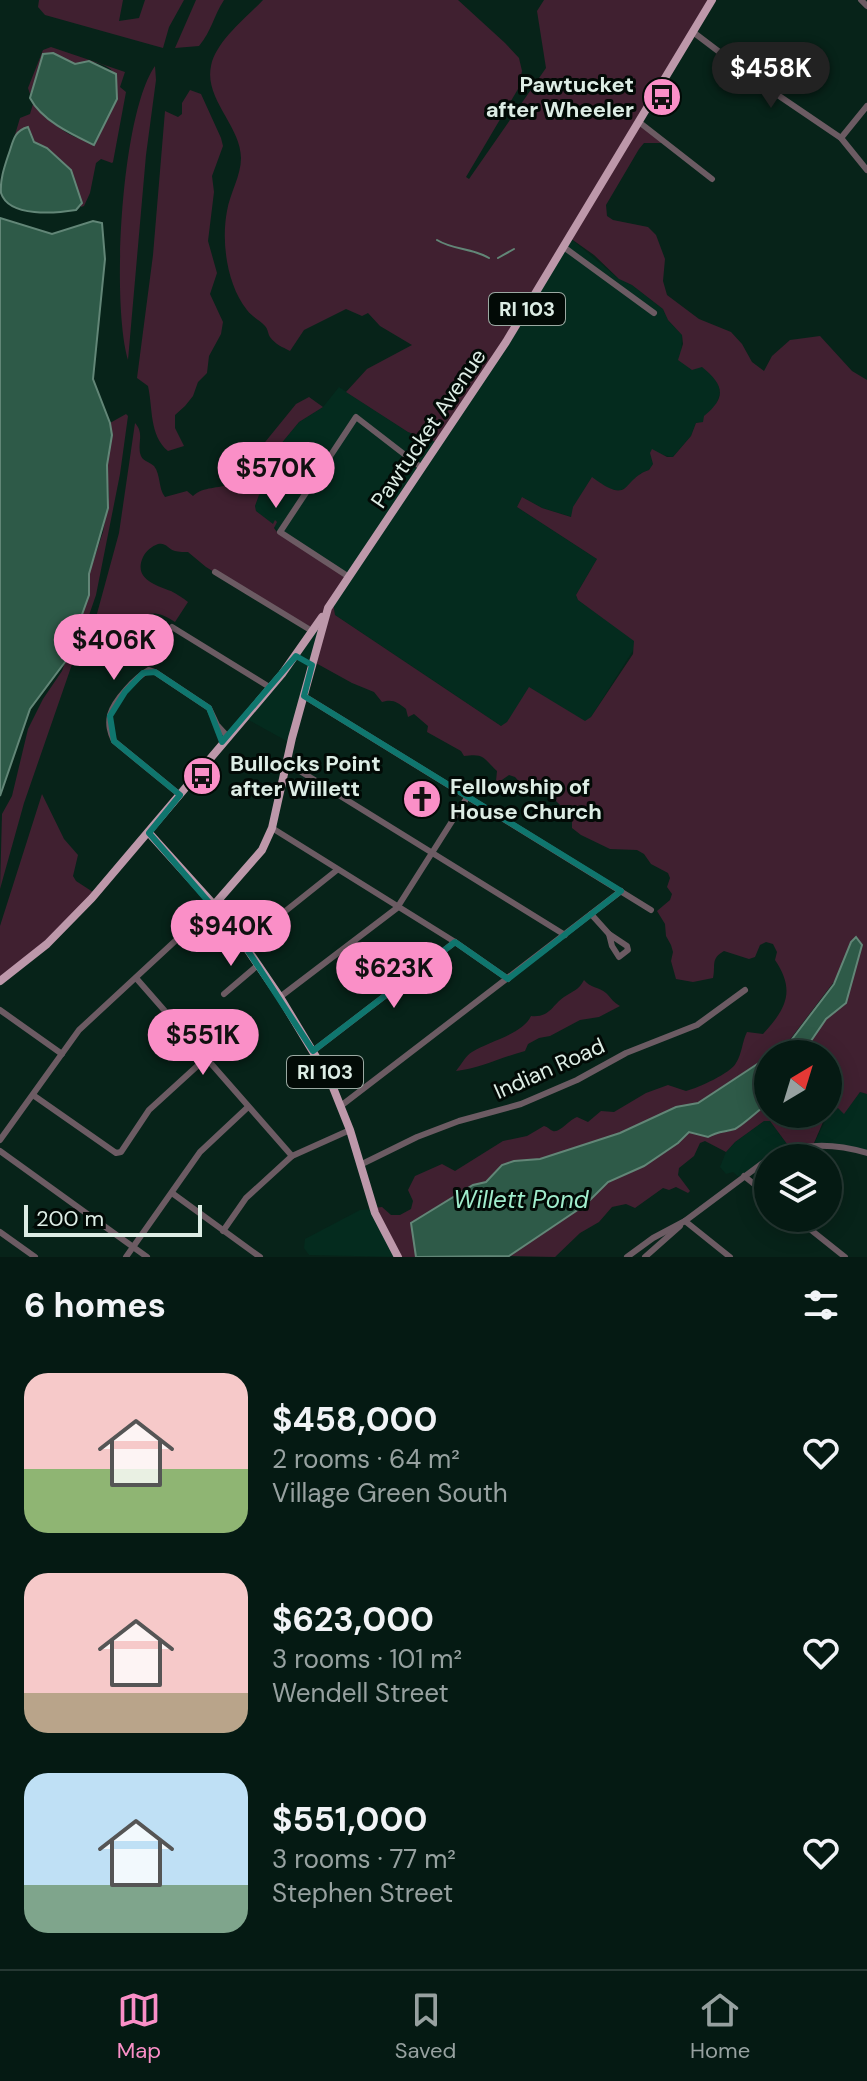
<!DOCTYPE html>
<meta charset="utf-8">
<style>
body{margin:0;font-family:"DM Sans",sans-serif;background:#0e231c;color:#f1f3f6;height:100vh;display:flex;flex-direction:column;font-size:30px;white-space:nowrap}
*{box-sizing:border-box;margin:0}
p{font-size:26px;color:#97a1a0}
.icon{flex:none;width:44px;height:44px;fill:none;stroke:currentColor;stroke-width:2;stroke-linecap:round;stroke-linejoin:round}
.map{position:relative;height:1257px;overflow:hidden}
.sheet{display:flex;flex-direction:column;background:#051a13;flex:1}
.sheet>*{flex:none}
.needle{width:52px;rotate:38deg}
.tools{position:absolute;left:754px;top:1040px;display:grid;gap:16px}
.tools a{display:grid;place-items:center;width:88px;height:88px;border-radius:50%;background:#051a13;box-shadow:0 4px 20px #0003,0 0 0 2px #263833;font-size:40px}
.scale{position:absolute;left:24px;bottom:20px;width:178px;box-sizing:border-box;padding-left:8px;border:4px solid #ddede5;border-top:0;font-size:22px;line-height:28px;white-space:nowrap;color:#ddede5;-webkit-text-stroke:6px #020a06;paint-order:stroke}
.price{position:absolute;translate:-50% -68px;padding:0 18px;border-radius:28px;background:#fa8fc7;color:#111;font-size:26px;line-height:52px;filter:drop-shadow(0 2px 4px #0008)}
.price::after{content:'';position:absolute;left:50%;top:48px;width:24px;height:18px;margin-left:-12px;background:inherit;clip-path:polygon(0 0,100% 0,50% 100%)}
.price.active{background:#222;color:#fff}
ul{padding:0;list-style:none}
li{display:flex;align-items:center;gap:24px;height:200px;padding:0 24px}
li span{display:grid;place-items:center;flex:none;width:224px;height:160px;border-radius:24px;color:#555}
li>.icon{margin-inline-start:auto}
span .icon{width:96px;height:96px;fill:#fffc;stroke-width:1}
li b{font-size:34px}
h2{display:flex;justify-content:space-between;align-items:center;height:96px;padding:0 24px;font-size:34px}
.tab-bar{display:flex;justify-content:space-around;align-items:center;height:112px;border-top:2px solid #263833;background:#051a13;font-size:22px;color:#97a1a0}
.tab-bar a{display:grid;justify-items:center;gap:4px}
.tab-bar .active{color:#fa8fc7}
.map>svg:first-child{display:block}
.built{fill:#042b1e}
.green{fill:#402030}
.water{fill:#2e5a48;stroke:#628677;stroke-width:2}
.lines{fill:none;stroke-linecap:round;stroke-linejoin:round}
.stream{stroke:#628677;stroke-width:2}
.minor{stroke:#6c5b63;stroke-width:6}
.major{stroke:#bd98aa;stroke-width:8}
.marked{fill:none;stroke:#0f766e;stroke-width:6;stroke-linejoin:round}
.labels{text-anchor:middle;stroke-width:6;stroke-linejoin:round;paint-order:stroke}
.shield{fill:#020a06;stroke:#9ba9a2;stroke-width:2}
.shield-label{font-size:20px;font-weight:bold;fill:#ddede5}
.poi-label{font-size:22px;font-weight:bold;fill:#ddede5;stroke:#020a06;text-anchor:start}
.street-label{font-size:22px;fill:#ddede5;stroke:#020a06}
.water-label{font-size:24px;font-style:italic;fill:#a0edcc;stroke:#020a06}
</style>
<div class="map">
<svg width="867" height="1257" viewBox="0 0 867 1257">
<rect width="100%" height="100%" fill="#072319"/>
<g class="built">
<polygon points="570,238 619,279 632,285 663,309 668,320 682,335 681,361 692,370 702,366 710,372 718,380 720,393 715,408 705,416 703,422 696,423 691,436 673,457 650,453 653,464 649,470 641,473 631,486 619,491 606,488 577,502 572,517 542,508 522,497 517,507 597,559 576,595 578,600 630,636 634,641 634,649 591,717 585,722 530,688 507,723 501,726 335,615 333,603 273,525 256,511 255,506 259,495 275,474 280,445 299,422 323,407 339,387 408,432 435,441"/>
<polygon points="323,618 292,744 245,718"/>
<polygon points="860,1092 867,1094 867,1151 814,1144 826,1119 838,1108 844,1113"/>
<polygon points="764,1121 770,1121 790,1148 740,1178 733,1172 726,1174 720,1167 726,1152 735,1142"/>
<polygon points="371,1209 399,1257 309,1255 304,1248 305,1239 360,1210"/>
</g>
<g class="green">
<polygon points="39,0 123,0 119,21 139,18 145,0 184,0 169,27 163,48 45,15 38,7"/>
<path d="M 196,0 L 224,0 C 214,15 211,32 199,46 L 175,48 Z"/>
<path d="M 263,0 L 458,0 L 505,43 L 519,58 L 522,71 L 518,89 L 466,177 L 469,179 L 546,68 L 537,11 L 544,0 L 712,0 L 639,123 L 663,143 L 644,143 L 639,149 L 606,205 L 607,216 L 613,220 L 648,227 L 656,235 L 665,259 L 663,281 L 667,295 L 699,319 L 731,332 L 742,344 L 752,362 L 764,371 L 772,356 L 790,340 L 820,336 L 852,371 L 867,380 L 867,1094 L 860,1092 L 844,1114 L 838,1108 L 823,1122 L 814,1143 L 790,1148 L 770,1121 L 764,1121 L 735,1142 L 726,1152 L 705,1141 L 700,1143 L 694,1156 L 679,1168 L 678,1175 L 690,1191 L 688,1193 L 676,1187 L 669,1190 L 663,1188 L 635,1208 L 626,1204 L 612,1207 L 599,1222 L 580,1233 L 555,1257 L 509,1256 L 585,1205 L 608,1182 L 644,1166 L 678,1143 L 689,1132 C 702,1131 717,1134 730,1131 C 740,1128 759,1110 768,1103 L 768,1114 L 828,1114 L 828,1054 L 802,1054 L 826,1019 L 846,1003 L 862,945 L 782,1050 L 768,1054 L 752,1068 L 698,1103 L 685,1105 L 620,1133 L 540,1159 L 514,1161 L 495,1172 L 486,1182 L 473,1185 L 412,1223 L 416,1257 L 399,1257 L 374,1208 L 382,1207 L 391,1215 L 400,1215 L 411,1209 L 413,1201 L 408,1190 L 415,1176 L 442,1164 L 455,1171 L 503,1141 L 527,1136 L 544,1126 C 548,1127 550,1130 553,1131 C 560,1133 570,1119 577,1117 L 588,1122 L 601,1111 L 614,1112 L 646,1093 L 668,1085 L 686,1091 C 698,1088 731,1073 736,1063 C 742,1054 742,1042 747,1032 L 763,1034 C 786,1009 796,991 775,960 L 777,952 L 773,944 L 766,942 L 760,945 L 755,957 L 749,959 L 724,951 C 710,959 716,965 713,978 L 693,982 L 676,979 L 671,961 L 673,952 L 671,945 L 666,936 L 665,924 L 657,911 L 670,900 L 672,894 L 667,887 L 670,878 L 668,873 L 651,864 L 644,854 L 637,850 L 610,849 L 581,835 L 572,828 L 572,817 L 548,793 L 532,797 L 523,794 L 524,787 L 515,777 L 509,775 L 499,782 L 496,781 L 497,771 C 483,758 485,753 464,756 L 461,751 L 427,732 L 428,726 L 414,714 L 408,717 L 406,709 C 397,702 393,699 382,702 L 374,692 L 352,683 L 314,662 L 324,622 L 315,629 L 263,602 L 206,567 L 188,552 C 186,552 178,552 175,551 C 168,549 166,542 158,544 C 152,546 146,551 143,557 C 133,579 156,585 171,591 C 177,594 183,598 188,602 L 175,622 C 149,604 136,617 121,639 L 103,628 L 89,643 L 119,533 L 135,423 C 144,433 138,441 140,453 C 142,462 149,461 154,466 C 161,475 158,488 165,497 L 187,491 L 193,496 C 204,486 218,489 231,484 L 296,404 L 309,397 L 323,407 L 299,422 L 280,445 L 275,474 L 259,495 L 255,506 L 256,511 L 273,524 L 275,520 L 277,522 L 274,528 L 277,532 L 280,531 L 350,576 L 333,603 L 335,615 L 501,726 L 507,722 L 529,687 L 585,721 L 591,717 L 633,654 L 634,641 L 578,600 L 576,595 L 597,559 L 517,507 L 522,497 L 542,508 L 571,517 L 573,507 L 592,477 C 632,507 621,479 649,470 L 653,464 L 650,453 L 652,449 L 667,457 L 673,457 L 691,436 L 696,423 L 703,422 L 704,416 C 727,397 724,385 702,367 L 692,370 L 678,360 L 683,344 L 682,335 L 668,320 L 663,309 L 632,285 L 619,279 L 594,255 L 570,238 L 439,443 L 408,432 L 346,392 L 367,369 L 412,345 L 380,326 L 368,313 L 362,316 L 346,309 L 304,330 L 290,351 C 282,347 275,344 270,337 C 268,334 268,329 265,326 C 260,320 252,317 247,310 C 227,285 221,242 227,211 C 230,193 241,176 241,158 C 241,126 204,99 211,66 C 216,41 246,18 263,0 Z"/>
<path d="M 51,47 L 125,72 L 120,87 L 126,92 L 113,162 L 112,163 L 101,159 L 96,163 L 90,193 L 84,206 L 81,207 C 81,200 78,197 76,189 C 69,157 43,146 16,134 L 11,148 L 20,118 L 30,114 L 33,104 C 44,115 60,131 75,137 C 82,139 86,140 92,145 C 103,133 106,119 111,104 C 118,81 121,67 92,62 C 86,61 81,65 74,64 C 63,62 53,57 43,54 L 42,64 L 30,94 L 28,88 L 43,50 Z"/>
<path d="M 155,66 L 156,80 L 146,155 L 128,360 C 111,303 121,114 155,66 Z"/>
<path d="M 190,90 L 201,94 L 221,138 L 223,146 L 212,176 L 214,192 L 208,241 L 217,273 L 210,294 L 223,322 L 221,334 L 209,356 L 207,373 L 198,382 L 193,396 L 185,406 L 175,415 L 175,428 L 184,446 L 168,451 C 149,435 153,408 148,386 L 137,378 L 153,255 L 165,111 L 178,117 L 182,114 L 182,103 Z"/>
<polygon points="126,414 128,416 120,474 96,595 24,803 0,889 2,814 12,796 28,729 43,699 62,671 89,595 89,574 103,532 109,497 107,465 112,435 110,423"/>
<polygon points="42,794 64,839 78,855 73,876 76,881 96,894 76,915 0,981 0,926"/>
<path d="M 584,980 C 590,988 599,987 606,993 C 611,998 613,1002 620,1006 L 599,1017 L 580,1020 L 550,1036 L 539,1038 L 528,1044 L 525,1051 C 502,1057 478,1069 456,1071 C 461,1065 466,1055 472,1052 C 489,1041 523,1034 531,1016 C 550,1018 552,1005 564,997 C 573,991 579,990 584,980 Z"/>
</g>
<g class="water">
<path d="M 53,53 L 75,64 L 89,61 L 116,74 L 117,99 L 94,145 C 73,135 42,121 30,98 L 43,54 Z"/>
<path d="M 28,127 L 34,142 L 47,148 L 71,170 L 82,203 L 76,210 C 57,213 9,218 1,193 C 0,180 4,168 8,156 C 13,143 13,131 28,127 Z"/>
<polygon points="0,218 52,234 93,221 102,223 105,259 93,379 110,423 112,435 107,465 108,508 89,574 89,595 75,634 65,662 30,709 0,796"/>
<polygon points="856,937 862,945 846,1003 826,1019 802,1054 773,1054 789,1043 834,984 851,942"/>
<path d="M 768,1057 L 768,1103 C 760,1109 743,1125 735,1129 C 725,1132 717,1131 708,1137 L 689,1132 L 678,1143 L 644,1166 L 608,1182 L 585,1205 L 509,1256 L 416,1257 L 411,1223 L 473,1185 L 486,1182 L 502,1165 L 514,1161 L 540,1159 L 620,1133 L 676,1107 L 698,1103 Z"/>
</g>
<g class="lines">
<g class="stream">
<path d="M 437,240 C 453,250 472,248 489,258"/>
<polyline points="498,258 514,249"/>
</g>
<g class="minor">
<polyline points="861,0 867,6"/>
<polyline points="693,32 763,85 841,138 867,170"/>
<polyline points="639,122 712,179"/>
<polyline points="841,138 867,106"/>
<polyline points="565,248 654,313"/>
<polyline points="215,572 312,631"/>
<polyline points="349,577 280,532 356,417 422,468"/>
<polyline points="172,627 271,688"/>
<polyline points="304,696 651,910"/>
<polyline points="287,763 565,935"/>
<path d="M 180,795 L 114,741 C 110,732 108,725 110,715 C 114,700 136,677 149,670 L 155,672 L 209,708 L 217,725 L 228,737"/>
<polyline points="272,828 455,942 508,979"/>
<polyline points="591,914 609,934"/>
<polygon points="609,934 627,946 628,950 619,957 612,946"/>
<polyline points="244,944 337,870"/>
<polyline points="136,978 292,1156"/>
<polyline points="224,994 258,965"/>
<polyline points="280,997 397,908 468,796"/>
<polyline points="0,1010 62,1054"/>
<polyline points="313,1051 455,942"/>
<polyline points="33,1095 116,1153 121,1152 149,1110 206,1058"/>
<polyline points="342,1105 621,891"/>
<polyline points="0,1140 79,1030 214,905"/>
<polyline points="0,1151 147,1257"/>
<path d="M 770,1158 C 801,1142 834,1143 867,1153"/>
<polyline points="360,1165 417,1137 459,1121 521,1104 577,1080 626,1053 697,1025 745,990"/>
<polyline points="744,1176 768,1195"/>
<polyline points="172,1193 260,1257"/>
<polyline points="796,1218 845,1257"/>
<polyline points="685,1221 730,1257"/>
<polyline points="223,1231 246,1198 292,1156 350,1130"/>
<polyline points="0,1232 35,1257"/>
<polyline points="126,1257 200,1152 248,1107"/>
<polyline points="627,1257 653,1238 685,1221 768,1159"/>
<polyline points="645,1257 680,1226"/>
</g>
<g class="major">
<polyline points="149,833 214,905 239,937 280,997 330,1080 350,1130 375,1213 398,1257"/>
<polyline points="214,905 262,850 272,828 292,738 328,608 506,342 712,0"/>
<polyline points="0,981 47,944 92,898 282,674 322,617"/>
</g>
</g>
<path class="marked" d="M 296,656 L 312,665 L 304,696 L 621,891 L 508,979 L 455,942 L 313,1051 L 239,937 L 149,833 L 180,795 L 114,741 L 110,716 L 125,692 L 143,673 L 155,672 L 209,708 L 222,742 Z"/>
<defs>
<symbol id="bus-disc" viewBox="-11 -11 22 22"><circle r="9.5" fill="#fa8fc7" stroke="#020a06"/><path d="M-5-6H5V4H4V6H2V4H-2V6H-4V4H-5ZM-3.5-4V0h7V-4ZM-3.5 1.2v1.5H-2V1.2ZM2 1.2v1.5H3.5V1.2Z" fill="#111"/></symbol>
<symbol id="church-disc" viewBox="-11 -11 22 22"><circle r="9.5" fill="#fa8fc7" stroke="#020a06"/><path d="M-1.2-6h2.4v3.5h3.3v2.4h-3.3V6h-2.4V-.1h-3.3v-2.4h3.3Z" fill="#111"/></symbol>
</defs>
<g fill-rule="evenodd">
<use href="#bus-disc" x="640" y="75" width="44" height="44"/>
<use href="#bus-disc" x="180" y="754" width="44" height="44"/>
<use href="#church-disc" x="400" y="777" width="44" height="44"/>
</g>
<g class="labels">
<g class="shield">
<rect x="489" y="293" width="76" height="32" rx="6"/>
<rect x="287" y="1056" width="76" height="32" rx="6"/>
</g>
<g class="shield-label">
<text x="527" y="316">RI 103</text>
<text x="325" y="1079">RI 103</text>
</g>
<g class="poi-label">
<text x="634" y="92" text-anchor="end">Pawtucket<tspan x="634" dy="25">after Wheeler</tspan></text>
<text x="230" y="771">Bullocks Point<tspan x="230" dy="25">after Willett</tspan></text>
<text x="450" y="794">Fellowship of<tspan x="450" dy="25">House Church</tspan></text>
</g>
<g class="street-label">
<text transform="translate(428 428) rotate(-56)" y="8">Pawtucket Avenue</text>
<text transform="translate(549 1068) rotate(-24)" y="8">Indian Road</text>
</g>
<g class="water-label">
<text x="521" y="1208">Willett Pond</text>
</g>
</g>
</svg>
<div class="tools">
<a><svg class="needle" viewBox="-14 -14 28 28"><path d="M0-13l5 13h-10z" fill="#e53935"/><path d="M0 13l5-13h-10z" fill="#97a1a0"/></svg></a>
<a><svg class="icon" aria-label="layers" viewBox="0 0 24 24"><path d="M12 4l9 5-9 5-9-5zM3 14l9 5 9-5"/></svg></a>
</div>
<div class="scale">200 m</div>
<b class="price active" style="left:771px;top:110px">$458K</b>
<b class="price" style="left:276px;top:510px">$570K</b>
<b class="price" style="left:114px;top:682px">$406K</b>
<b class="price" style="left:231px;top:968px">$940K</b>
<b class="price" style="left:394px;top:1010px">$623K</b>
<b class="price" style="left:203px;top:1077px">$551K</b>
</div>
<section class="sheet">
<h2>6 homes<svg class="icon" aria-label="filters" viewBox="0 0 24 24"><path d="M4 7h16M4 17h16"/><circle cx="9" cy="7" r="2"/><circle cx="15" cy="17" r="2"/></svg></h2>
<ul>
<li><span style="background:linear-gradient(#f6c9c9 60%,#8fb573 0)"><svg class="icon" aria-label="home" viewBox="0 0 24 24"><path d="M3 11l9-7 9 7M6 9v11h12V9"/></svg></span><div><b>$458,000</b><p>2 rooms · 64 m²</p><p>Village Green South</p></div><svg class="icon" aria-label="heart" viewBox="0 0 24 24"><path d="M12 20l-8-8c-3-5 5-10 8-4 3-6 11-1 8 4z"/></svg></li>
<li><span style="background:linear-gradient(#f6c9c9 75%,#b9a48a 0)"><svg class="icon" aria-label="home" viewBox="0 0 24 24"><path d="M3 11l9-7 9 7M6 9v11h12V9"/></svg></span><div><b>$623,000</b><p>3 rooms · 101 m²</p><p>Wendell Street</p></div><svg class="icon" aria-label="heart" viewBox="0 0 24 24"><path d="M12 20l-8-8c-3-5 5-10 8-4 3-6 11-1 8 4z"/></svg></li>
<li><span style="background:linear-gradient(#bfe0f5 70%,#7fa58c 0)"><svg class="icon" aria-label="home" viewBox="0 0 24 24"><path d="M3 11l9-7 9 7M6 9v11h12V9"/></svg></span><div><b>$551,000</b><p>3 rooms · 77 m²</p><p>Stephen Street</p></div><svg class="icon" aria-label="heart" viewBox="0 0 24 24"><path d="M12 20l-8-8c-3-5 5-10 8-4 3-6 11-1 8 4z"/></svg></li>
</ul>
</section>
<nav class="tab-bar">
<a class="active"><svg class="icon" aria-label="map" viewBox="0 0 24 24"><path d="M3 6l6-2 6 2 6-2v14l-6 2-6-2-6 2zM9 4v14M15 6v14"/></svg>Map</a>
<a><svg class="icon" aria-label="saved" viewBox="0 0 24 24"><path d="M7 4h10v16l-5-4-5 4z"/></svg>Saved</a>
<a><svg class="icon" aria-label="home" viewBox="0 0 24 24"><path d="M3 11l9-7 9 7M6 9v11h12V9"/></svg>Home</a>
</nav>
